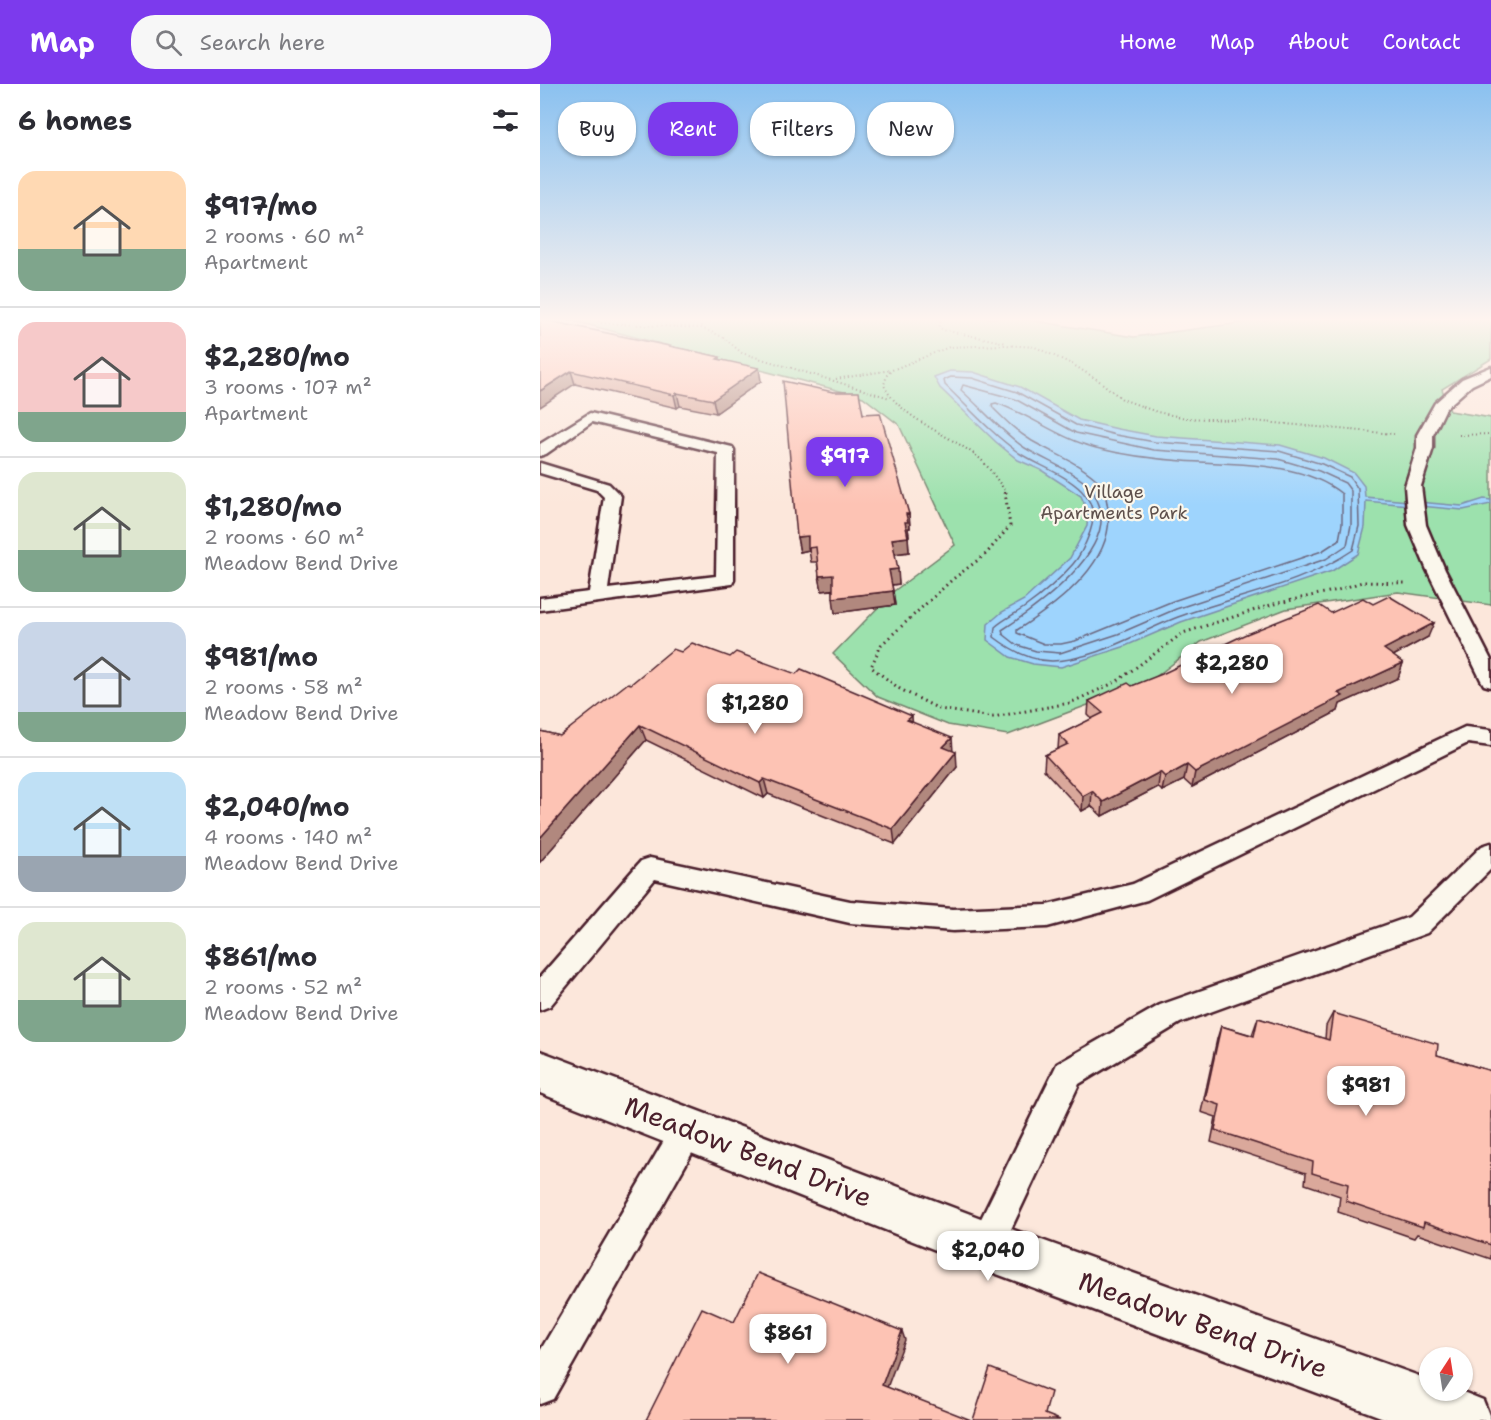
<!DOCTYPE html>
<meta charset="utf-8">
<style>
body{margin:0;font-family:"Shantell Sans",sans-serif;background:#f7f7f7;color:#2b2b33;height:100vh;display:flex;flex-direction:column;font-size:22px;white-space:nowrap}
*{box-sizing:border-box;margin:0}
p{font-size:20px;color:#7c7c81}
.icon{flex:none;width:33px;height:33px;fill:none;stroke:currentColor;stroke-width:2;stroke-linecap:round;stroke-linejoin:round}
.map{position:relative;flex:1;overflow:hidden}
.side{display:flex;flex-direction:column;background:#fff;width:540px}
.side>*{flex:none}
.guide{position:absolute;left:18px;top:18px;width:570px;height:54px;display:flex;gap:12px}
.needle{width:39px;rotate:12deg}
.controls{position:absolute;left:879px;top:1263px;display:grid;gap:12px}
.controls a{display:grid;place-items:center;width:54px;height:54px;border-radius:50%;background:#fff;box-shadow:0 2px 4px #0004;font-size:30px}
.price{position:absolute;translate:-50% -51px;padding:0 14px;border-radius:12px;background:#fff;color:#222;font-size:20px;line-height:39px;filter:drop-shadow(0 2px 3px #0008)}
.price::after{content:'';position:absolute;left:50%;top:36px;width:18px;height:14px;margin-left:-9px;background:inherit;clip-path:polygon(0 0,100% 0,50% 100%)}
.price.current{background:#7c3aed;color:#fff}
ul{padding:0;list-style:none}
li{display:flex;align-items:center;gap:18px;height:150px;padding:0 18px}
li+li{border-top:2px solid #e1e1e2}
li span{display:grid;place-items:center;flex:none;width:168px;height:120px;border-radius:18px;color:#555}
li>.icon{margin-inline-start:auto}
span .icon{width:72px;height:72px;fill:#fffc;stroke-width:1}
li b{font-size:26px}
h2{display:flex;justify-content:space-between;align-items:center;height:72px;padding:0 18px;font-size:26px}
.tag{padding:0 21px;border-radius:24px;background:#fff;box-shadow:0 2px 4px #0004;font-size:21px;line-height:54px}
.tag.current{background:#7c3aed;color:#fff}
header{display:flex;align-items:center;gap:36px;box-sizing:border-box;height:84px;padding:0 30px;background:#7c3aed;color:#fff}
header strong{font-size:28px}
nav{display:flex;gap:33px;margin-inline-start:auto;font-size:21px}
.search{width:420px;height:54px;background:#f7f7f7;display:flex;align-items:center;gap:15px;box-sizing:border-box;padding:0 21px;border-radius:24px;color:#7c7c81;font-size:22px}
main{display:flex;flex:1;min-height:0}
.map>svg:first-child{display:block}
.green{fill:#9ce1ad;stroke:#73806c;stroke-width:1.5}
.water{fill:#9ed4fd;stroke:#7c8ca9;stroke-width:1.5}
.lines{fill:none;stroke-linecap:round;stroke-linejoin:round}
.shore{stroke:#6c677f;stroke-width:1.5}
.lane-casing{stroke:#4a1f2b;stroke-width:5}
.street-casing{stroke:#4a1f2b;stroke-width:5}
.path-far1{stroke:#4a1f2b;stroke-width:2;stroke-dasharray:1 3;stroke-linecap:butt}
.path{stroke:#4a1f2b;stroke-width:3;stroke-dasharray:1.5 4;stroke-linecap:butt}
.lane{fill:#fbf7ec;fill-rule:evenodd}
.street{fill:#fbf7ec;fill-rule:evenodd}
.wall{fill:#daa89b;stroke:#4a1f2b;stroke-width:1.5}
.shaded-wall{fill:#b1887e;stroke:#4a1f2b;stroke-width:1.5}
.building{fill:#fdc3b4;stroke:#4a1f2b;stroke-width:1.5}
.labels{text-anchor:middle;stroke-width:4.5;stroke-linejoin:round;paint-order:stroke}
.far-park-label{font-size:18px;fill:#5e504c;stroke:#fbf7ec}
.near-street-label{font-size:27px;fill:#4a1f2b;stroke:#fbf7ec}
</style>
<header>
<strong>Map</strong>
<div class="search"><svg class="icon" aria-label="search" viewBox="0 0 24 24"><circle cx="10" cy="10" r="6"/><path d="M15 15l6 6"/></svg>Search here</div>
<nav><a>Home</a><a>Map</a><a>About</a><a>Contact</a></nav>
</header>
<main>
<section class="side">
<h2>6 homes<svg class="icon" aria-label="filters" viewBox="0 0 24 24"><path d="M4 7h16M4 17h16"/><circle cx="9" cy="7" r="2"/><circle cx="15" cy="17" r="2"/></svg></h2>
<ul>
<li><span style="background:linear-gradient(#ffd9b3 65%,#7fa58c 0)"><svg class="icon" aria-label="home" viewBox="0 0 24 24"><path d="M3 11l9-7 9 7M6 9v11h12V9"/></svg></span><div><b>$917/mo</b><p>2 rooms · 60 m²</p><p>Apartment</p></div></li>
<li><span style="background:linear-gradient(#f6c9c9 75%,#7fa58c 0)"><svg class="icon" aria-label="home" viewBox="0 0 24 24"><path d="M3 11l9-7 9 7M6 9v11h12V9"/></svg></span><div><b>$2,280/mo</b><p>3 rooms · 107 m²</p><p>Apartment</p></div></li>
<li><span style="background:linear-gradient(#dfe7d0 65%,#7fa58c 0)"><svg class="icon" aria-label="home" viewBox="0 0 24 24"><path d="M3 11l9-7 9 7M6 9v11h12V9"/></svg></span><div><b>$1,280/mo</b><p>2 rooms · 60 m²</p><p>Meadow Bend Drive</p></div></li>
<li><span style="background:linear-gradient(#c9d6e8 75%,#7fa58c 0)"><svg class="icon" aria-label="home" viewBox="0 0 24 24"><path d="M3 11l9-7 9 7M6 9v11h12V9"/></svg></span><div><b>$981/mo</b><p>2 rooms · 58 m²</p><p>Meadow Bend Drive</p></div></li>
<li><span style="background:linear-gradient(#bfe0f5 70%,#9aa5b1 0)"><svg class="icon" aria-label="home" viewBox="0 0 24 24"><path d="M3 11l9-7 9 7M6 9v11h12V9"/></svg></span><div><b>$2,040/mo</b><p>4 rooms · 140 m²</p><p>Meadow Bend Drive</p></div></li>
<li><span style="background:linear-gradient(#dfe7d0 65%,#7fa58c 0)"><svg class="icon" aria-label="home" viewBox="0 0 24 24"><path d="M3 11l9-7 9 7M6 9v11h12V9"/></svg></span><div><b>$861/mo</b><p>2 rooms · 52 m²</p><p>Meadow Bend Drive</p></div></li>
</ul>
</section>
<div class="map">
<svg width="951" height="1336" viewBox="0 0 951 1336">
<rect width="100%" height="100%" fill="#fce7db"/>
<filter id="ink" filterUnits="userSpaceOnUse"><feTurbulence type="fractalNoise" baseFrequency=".0167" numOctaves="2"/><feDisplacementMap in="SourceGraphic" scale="12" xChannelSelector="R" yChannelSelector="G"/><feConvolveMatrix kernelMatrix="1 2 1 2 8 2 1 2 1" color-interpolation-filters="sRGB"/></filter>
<g filter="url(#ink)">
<polygon class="green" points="32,234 477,234 594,253 738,234 951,234 951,275 902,305 910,327 951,334 951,521 858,508 746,525 661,558 609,598 468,651 408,641 338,613 293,570 354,507 415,461 359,341 323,313 30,236"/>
<polygon class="water" points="410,287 433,288 480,303 539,336 578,345 616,352 740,361 784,374 814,389 824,402 825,413 922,422 944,415 951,416 951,420 923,426 826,417 825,443 818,470 792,487 641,538 583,563 521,583 493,580 470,573 447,556 448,540 462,528 484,516 530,474 547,442 548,428 541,412 501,386 478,376 456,358 400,304 394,293"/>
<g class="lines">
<g class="shore">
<path d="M 411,293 L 432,294 L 477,308 L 536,341 L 576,351 L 615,358 L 739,367 L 782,380 L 810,393 L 818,405 L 819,442 L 813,466 C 760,502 697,511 638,533 C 598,548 556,576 512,577 C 490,577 471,566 454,553 L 455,543 C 464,535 475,530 485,523 C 502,511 519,496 533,480 C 541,471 546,459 550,448 C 567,402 508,388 479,369 C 452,350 429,324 405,301 L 404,296 Z"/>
<path d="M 423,301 L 475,315 L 536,349 L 614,366 L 738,375 L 779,387 L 805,399 L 811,407 L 811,441 L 807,461 L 786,475 L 636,525 L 578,550 L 520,569 L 496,567 L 477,561 L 463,550 L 462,546 C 496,524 581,464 557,416 C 555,411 552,405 548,401 C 530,385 506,377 485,364 C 465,351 440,323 421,306 Z"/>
<path d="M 456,319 C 491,331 520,355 556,364 C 584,371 614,375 643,377 C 694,381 760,376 802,410 L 802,440 L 799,456 L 782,467 L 633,517 L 535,557 L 521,560 L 504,560 L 477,549 L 477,546 C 518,520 580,475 567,419 C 566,410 562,401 555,394 C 537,378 513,369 492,357 C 477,348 465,336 453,324 L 452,320 Z"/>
</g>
<defs>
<g id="lane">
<polygon points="951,283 951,292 932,301 906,324 893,351 893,364 881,402 886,441 905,486 951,576 951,603 944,601 941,596 887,486 868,441 865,402 877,364 877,351 895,319 922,295"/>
<polygon points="50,329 192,363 194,366 194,496 192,500 0,526 0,514 49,508 64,413 57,406 0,389 0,379 69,400 81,412 68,505 176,492 178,369 52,338 6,370 0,372 0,360"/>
<polygon points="925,643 951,646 951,662 928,659 607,816 507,843 413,847 310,839 115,795 10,922 0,926 0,893 101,777 110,774 310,817 413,825 507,821 593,800"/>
<polygon points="951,759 951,785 887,849 640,939 539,1000 458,1173 446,1178 434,1173 429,1161 434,1149 517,980 620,921 869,833 942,762"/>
<polygon points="149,1029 160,1033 165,1044 160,1055 13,1315 0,1320 0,1267 138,1033"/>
</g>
<polygon id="street" points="0,967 446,1136 890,1296 890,1306 918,1306 943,1316 951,1336 849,1336 446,1186 0,1009"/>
</defs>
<use href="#lane" class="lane-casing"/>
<use href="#street" class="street-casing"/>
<g class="path-far1">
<polyline points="55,234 60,239 162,244 183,253 202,269 350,314"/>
<polyline points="158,234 162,244"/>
<polyline points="402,234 399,243 403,246 467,259"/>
<polyline points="296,295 351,286"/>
<polyline points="919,351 951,350"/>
<path d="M 467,409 C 458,398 449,382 438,373 C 410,351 359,334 344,301 L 347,291 L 352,286 L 409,263 L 465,261 L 495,263 L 532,280 L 558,296 L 582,315 L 617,328 L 646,334 L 713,337 L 854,350"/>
</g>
<polyline class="path" points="465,408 470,442 446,470 413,495 341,561 331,583 360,605 399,625 453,633 530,619 576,598 643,549 734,520 798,506 822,498 865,499"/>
<use href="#lane" class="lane"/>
<use href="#street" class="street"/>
</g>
<g class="wall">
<polygon points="0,235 180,273 180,276 221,297 176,329 140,322 137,324 35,300"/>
<polygon points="323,330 369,430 370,444 368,444 369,452 368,452 369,468 355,470 359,500 352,501 355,521 295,529 293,506 282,507 277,478 271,478 269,466 260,468 257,453"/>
<polygon points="833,520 888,553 853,572 863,579 858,594 800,620 798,627 652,703 644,696 622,707 618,703 562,732 551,722 542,727 504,686 505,671 518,665 519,651 552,635 548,631 549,617 592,602 791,529"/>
<polygon points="141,568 190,573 372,638 412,667 417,683 355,760 228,710 224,714 106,656 0,778 0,647 20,652 91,600"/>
<polygon points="793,929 897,971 951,987 951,1175 877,1150 874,1154 798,1128 800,1112 765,1100 766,1089 671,1058 676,1033 661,1028 677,955 681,942 712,951 718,934 785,955 786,942"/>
</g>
<g class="shaded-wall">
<polygon points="219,284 221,297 176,329 173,316"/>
<polygon points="31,287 35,300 0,323 0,307"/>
<polygon points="137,309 140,322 137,324 134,311"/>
<polygon points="366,430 369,430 370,444 368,444 369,452 366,453 365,438"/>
<polygon points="268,452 269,466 260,468 257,453"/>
<polygon points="368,453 369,468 353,470 352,455"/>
<polygon points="358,485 359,500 351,501 349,486"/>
<polygon points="293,491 296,505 282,507 279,492"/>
<polygon points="353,507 355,521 295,529 293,514"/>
<polygon points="894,539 888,553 838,580 844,565"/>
<polygon points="863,579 858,594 800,620 798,627 652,703 655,688 798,609"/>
<polygon points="372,632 373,646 367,636"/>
<polygon points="100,641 106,656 0,778 0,754"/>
<polygon points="412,654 413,668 403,663"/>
<polygon points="416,668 417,683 355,760 353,745"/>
<polygon points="647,681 644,696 622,707 625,693"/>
<polygon points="620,688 618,703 562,732 563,718"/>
<polygon points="224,695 228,710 224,714 220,699"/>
<polygon points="552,707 551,722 542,727 543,712"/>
<polygon points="362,1247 365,1256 345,1309 342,1301"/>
</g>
<g class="building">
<polygon points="0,235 153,267 180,273 177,275 219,284 173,316 137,309 134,311 31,287 0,307"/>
<polygon points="243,297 293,308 319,308 323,330 340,329 369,430 366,430 368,438 365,438 368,453 352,455 358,485 349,486 353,507 293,514 293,491 279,492 276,463 268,464 268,452 257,453"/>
<polygon points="849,512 894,539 844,565 863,579 798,609 803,612 655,688 647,681 625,693 620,688 563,718 552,707 543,712 505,671 528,660 519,651 563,629 549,617 588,599 592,602 622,590 704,551 779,521 791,529 823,514 833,520"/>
<polygon points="152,559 190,573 196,568 256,590 261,585 372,632 367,636 412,654 403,663 416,668 353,745 224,695 220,699 100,641 0,754 0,647 20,652 88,599 91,600 133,565 141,568"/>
<polygon points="793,929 898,960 897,971 951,987 951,1161 884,1138 883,1143 806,1117 808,1100 772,1089 773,1078 675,1046 680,1021 665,1016 681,942 714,952 718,934 789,956"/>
<polygon points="218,1189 362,1247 342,1301 431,1336 106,1336 162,1224 194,1238"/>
<polygon points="450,1284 511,1308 505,1330 520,1336 433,1336"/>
</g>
</g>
<linearGradient id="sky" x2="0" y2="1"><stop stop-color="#8ac1f0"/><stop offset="0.56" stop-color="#fef4ef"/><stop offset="1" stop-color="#fef4ef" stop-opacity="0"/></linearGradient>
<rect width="951" height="421" fill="url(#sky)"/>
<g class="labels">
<g class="far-park-label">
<text x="574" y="414">Village<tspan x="574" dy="21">Apartments Park</tspan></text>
</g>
<g class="near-street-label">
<text transform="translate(208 1068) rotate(21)" y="9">Meadow Bend Drive</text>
<text transform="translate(663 1241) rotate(20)" y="9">Meadow Bend Drive</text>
</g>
</g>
</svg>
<div class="controls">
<a><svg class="needle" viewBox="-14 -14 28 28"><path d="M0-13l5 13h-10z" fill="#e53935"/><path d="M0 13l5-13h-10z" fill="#7c7c81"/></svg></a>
</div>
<b class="price current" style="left:305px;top:404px">$917</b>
<b class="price" style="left:692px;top:611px">$2,280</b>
<b class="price" style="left:215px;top:651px">$1,280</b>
<b class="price" style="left:826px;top:1033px">$981</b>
<b class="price" style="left:448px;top:1198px">$2,040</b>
<b class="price" style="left:248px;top:1281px">$861</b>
<div class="guide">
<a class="tag">Buy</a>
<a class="tag current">Rent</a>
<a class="tag">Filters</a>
<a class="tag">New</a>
</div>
</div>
</main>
